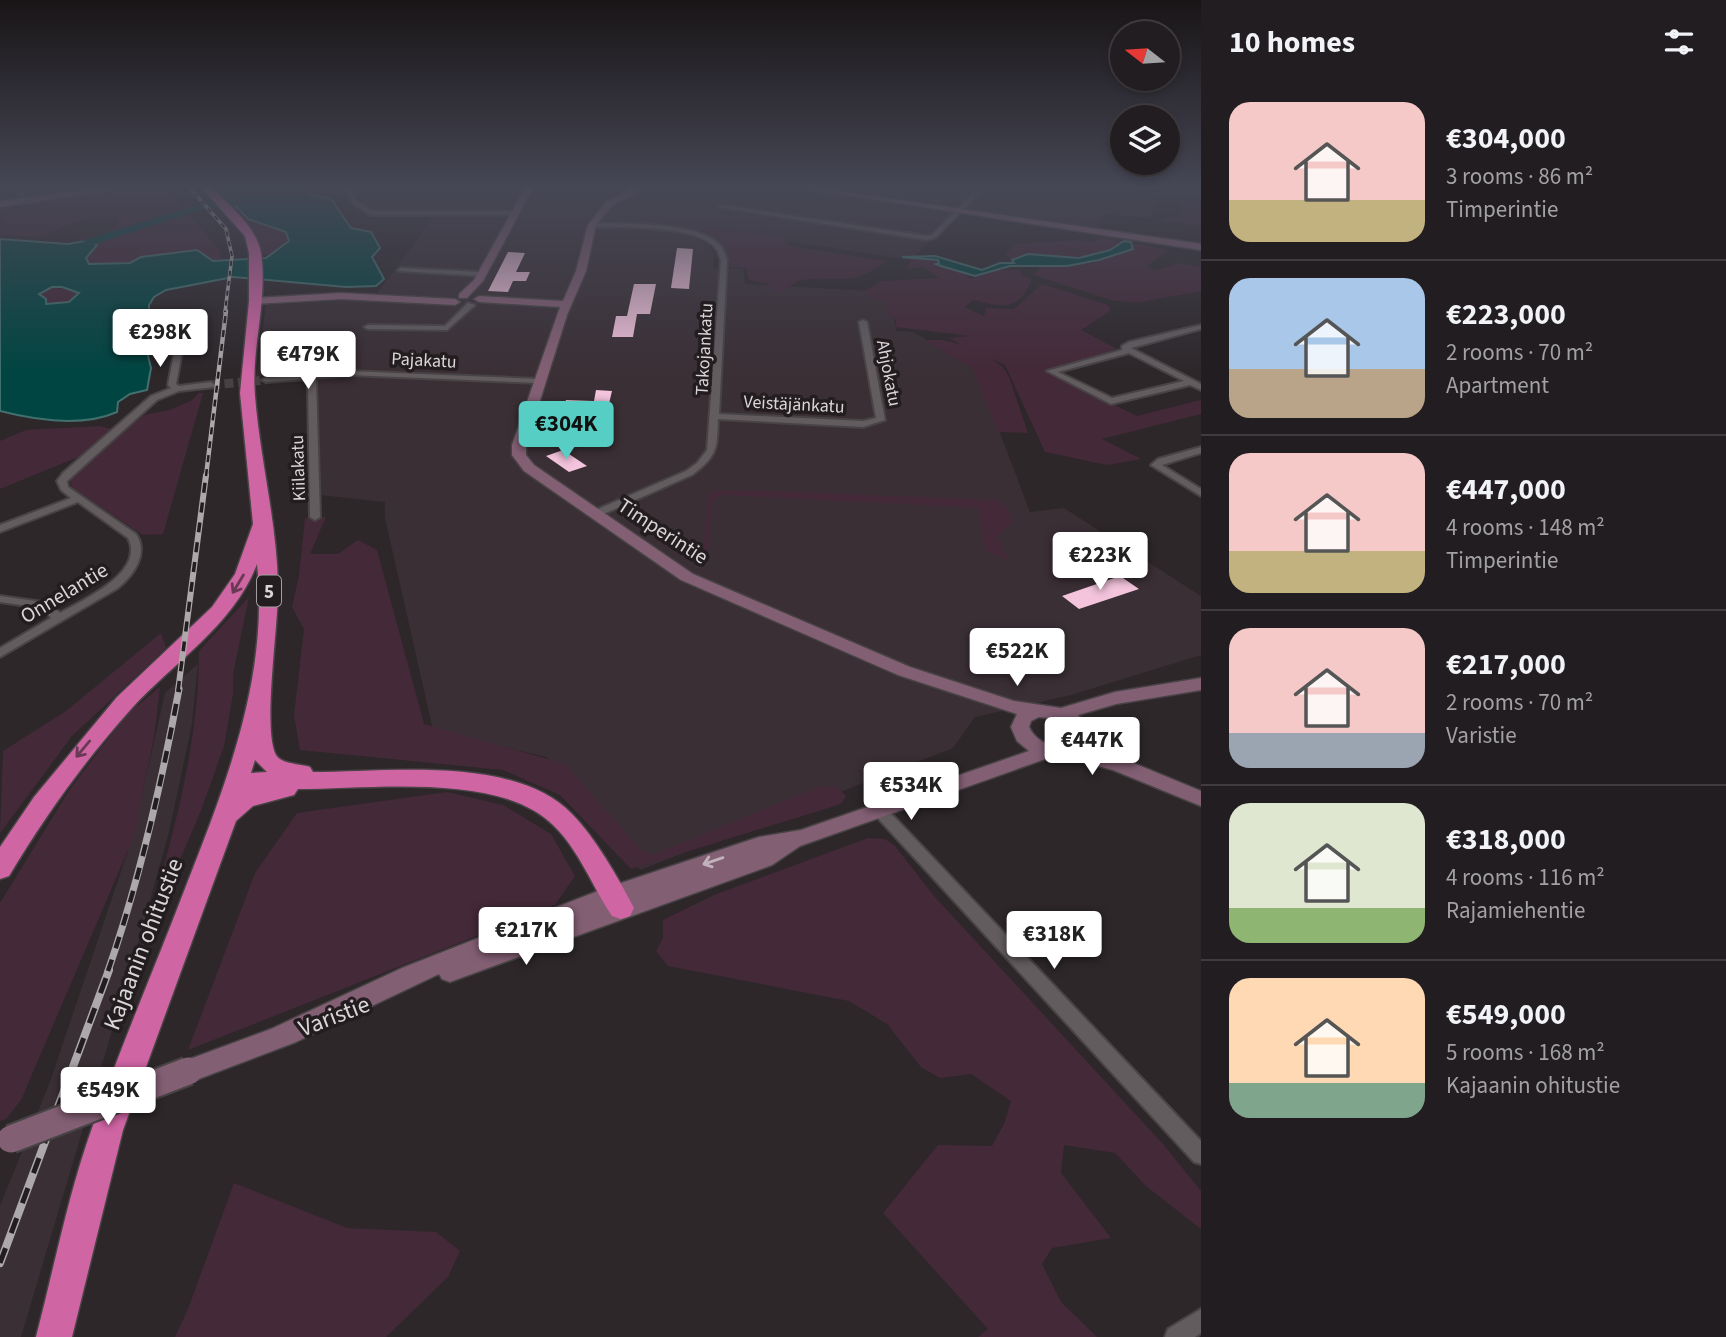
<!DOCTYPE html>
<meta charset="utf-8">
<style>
body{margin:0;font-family:"Source Sans 3",sans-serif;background:#2e2a2d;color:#f1f3f6;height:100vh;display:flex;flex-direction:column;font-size:26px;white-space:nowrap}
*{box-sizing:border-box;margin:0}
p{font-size:23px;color:#a2a2a5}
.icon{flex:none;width:38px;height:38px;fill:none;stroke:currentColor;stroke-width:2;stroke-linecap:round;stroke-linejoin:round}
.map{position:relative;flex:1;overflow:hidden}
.details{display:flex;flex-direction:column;background:#221d20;width:525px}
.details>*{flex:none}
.needle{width:46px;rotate:287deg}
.fabs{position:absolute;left:1110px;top:21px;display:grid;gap:14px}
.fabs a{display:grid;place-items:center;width:70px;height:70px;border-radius:50%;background:#221d20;box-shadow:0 4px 10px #0003,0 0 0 2px #3f3b3e;font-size:35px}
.price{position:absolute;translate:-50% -60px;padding:0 16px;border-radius:7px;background:#fff;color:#222;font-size:23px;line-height:46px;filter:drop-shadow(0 2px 4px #0008)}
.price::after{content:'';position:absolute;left:50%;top:42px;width:21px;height:16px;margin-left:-10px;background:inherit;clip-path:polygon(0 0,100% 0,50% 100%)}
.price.selected{background:#56cec4;color:#111}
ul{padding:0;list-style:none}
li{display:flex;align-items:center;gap:21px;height:175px;padding:0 28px}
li+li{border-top:2px solid #3f3b3e}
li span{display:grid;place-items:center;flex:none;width:196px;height:140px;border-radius:21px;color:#555}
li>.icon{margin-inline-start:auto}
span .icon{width:84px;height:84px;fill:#fffc;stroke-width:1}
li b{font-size:30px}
h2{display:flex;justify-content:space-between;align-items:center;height:84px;padding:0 28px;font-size:30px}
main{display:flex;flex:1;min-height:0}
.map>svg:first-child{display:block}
.built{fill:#3a2f35}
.green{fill:#442938}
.water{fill:#004541;stroke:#41706e;stroke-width:2;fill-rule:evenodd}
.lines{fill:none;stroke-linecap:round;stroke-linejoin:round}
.canal{fill:#004541;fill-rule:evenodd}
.building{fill:#f3c4dc}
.street-tunnel{stroke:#474144;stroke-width:9;stroke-dasharray:9 4.5;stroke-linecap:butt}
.street-casing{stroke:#484345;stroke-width:4}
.secondary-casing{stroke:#484345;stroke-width:3}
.highway-casing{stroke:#484345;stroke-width:3}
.street{fill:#625c5f;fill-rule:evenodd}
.secondary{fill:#835f74;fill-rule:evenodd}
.highway{fill:#d065a4;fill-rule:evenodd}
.rail-far4-casing{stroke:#ada9ab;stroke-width:3.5}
.rail-far3-casing{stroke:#ada9ab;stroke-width:4.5}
.rail-far2-casing{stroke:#ada9ab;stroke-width:6}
.rail-far1-casing{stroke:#ada9ab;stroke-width:7}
.rail-casing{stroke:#ada9ab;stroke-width:8}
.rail-far4{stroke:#231d20;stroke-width:2;stroke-dasharray:5;stroke-linecap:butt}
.rail-far3{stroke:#231d20;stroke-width:2.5;stroke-dasharray:7;stroke-linecap:butt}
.rail-far2{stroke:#231d20;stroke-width:3.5;stroke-dasharray:10;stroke-linecap:butt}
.rail-far1{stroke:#231d20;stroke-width:4.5;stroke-dasharray:12;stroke-linecap:butt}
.rail{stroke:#231d20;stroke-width:5;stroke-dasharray:16;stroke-linecap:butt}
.secondary-bridge-casing{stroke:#484345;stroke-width:31;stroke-linecap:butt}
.secondary-bridge{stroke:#835f74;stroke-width:27}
.oneway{stroke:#683a55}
.oneway2{stroke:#c0b2ba}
.labels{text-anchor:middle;stroke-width:7;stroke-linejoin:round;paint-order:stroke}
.far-street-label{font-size:18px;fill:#dad6d8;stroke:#231d20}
.shield{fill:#231d20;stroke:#a39ea1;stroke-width:2}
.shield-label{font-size:19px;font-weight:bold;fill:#dad6d8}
.street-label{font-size:21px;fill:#dad6d8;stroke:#231d20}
.near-street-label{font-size:24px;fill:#dad6d8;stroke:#231d20}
</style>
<main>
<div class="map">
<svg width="1201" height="1337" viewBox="0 0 1201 1337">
<rect width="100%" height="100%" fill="#2d272a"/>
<g class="built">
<polygon points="354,186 1120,186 1156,200 1150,218 1105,214 1095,232 962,212 910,260 705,228 691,236 710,246 714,254 713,268 743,269 745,284 889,292 896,331 913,332 975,367 1030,512 1064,508 1201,596 1201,655 1071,695 975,717 953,748 640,870 546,757 433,730 385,518 385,502 319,495 315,372 256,377 266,305 373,299 439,210 369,210"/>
<polygon points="198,664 192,724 169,832 139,940 21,1337 0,1337 0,1206 50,1082 133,836 165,693"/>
</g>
<g class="green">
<path d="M 154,186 L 169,188 L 183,211 L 87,240 L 78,240 L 111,233 L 118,223 L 117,219 L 91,218 L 69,224 L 43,237 L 0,235 L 0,225 L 4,223 L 0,222 L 0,207 C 10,205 22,210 33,210 L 16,205 Z"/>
<polygon points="1178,201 1201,208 1201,225 1159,221 1185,213"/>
<polygon points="188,213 220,252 221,260 213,261 205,255 141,257 130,263 89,264 86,258 97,245 93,243"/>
<polygon points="245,219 286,232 289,241 269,256 261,252"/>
<path d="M 713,228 L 781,238 L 790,246 L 886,261 C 849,289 841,275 802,280 C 792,282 785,294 773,292 L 769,284 L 749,280 L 746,268 L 730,267 C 728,247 721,242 703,233 L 705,229 Z"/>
<path d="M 1100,237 L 1169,250 L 1148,265 L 1149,269 L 1157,270 L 1178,263 L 1201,267 L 1201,291 L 1135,303 L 1111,300 L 1033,275 L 1041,267 L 1095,263 L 1106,256 L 1131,250 L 1123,244 L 1085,257 L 1028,254 L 1012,260 L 1005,254 L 1014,245 C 1041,243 1068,238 1094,242 Z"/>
<path d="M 911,259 L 938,260 L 937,265 L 963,272 L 971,279 L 998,270 L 1018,270 L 1023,276 L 1032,279 C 1018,313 1003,307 973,300 L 965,307 L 984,316 L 986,308 L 1014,309 L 1042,284 L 1108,305 L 1110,311 L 1081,330 L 1117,349 L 1045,371 L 1137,416 L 1201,400 L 1201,414 L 1102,439 L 1141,459 L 1107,465 L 1045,452 L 1005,365 L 992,359 L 1003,367 L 1009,377 L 1028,433 L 998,432 L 972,367 L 923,340 L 943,340 L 962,345 L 948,338 L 970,336 L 895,327 L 896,320 L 888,315 L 885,301 L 867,296 L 865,291 L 881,281 L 939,278 L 923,267 L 906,269 Z"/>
<polygon points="52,287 79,293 69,302 46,304 38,295"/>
<polygon points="199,393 203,393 163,534 143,535 72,488 70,479 74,472 144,415 169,410 191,401"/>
<polygon points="100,426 111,429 83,455 0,489 0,441 26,430"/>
<polygon points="740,490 997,500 1007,507 1012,523 997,536 1009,561 986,551 978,508 723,495 712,500 708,560 703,557 709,492"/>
<polygon points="326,517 310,554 338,554 358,540 377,550 424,724 565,764 642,851 653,855 816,788 836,786 846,796 841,804 631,869 560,795 503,770 300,750 294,715 304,629 292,607 299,576 305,518"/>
<path d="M 249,597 L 233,674 L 233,694 L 224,746 L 202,808 L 138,959 C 166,858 199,756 199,651 Z"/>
<polygon points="161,633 166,648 72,736 0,833 3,751 66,711"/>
<polygon points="160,687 154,737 134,836 21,1100 6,1119 0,1121 0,903 70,789 127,714"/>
<polygon points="447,792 503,805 551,834 575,876 555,905 188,1050 255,873 297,813"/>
<polygon points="868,838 885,839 895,846 934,896 1163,1144 1201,1191 1201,1229 1147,1187 1115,1153 1064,1145 1061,1173 1111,1238 1052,1248 1042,1264 1061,1302 1097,1337 978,1337 988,1329 883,1213 938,1145 992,1146 1004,1124 1011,1101 971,1074 940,1078 921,1067 887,1024 849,1001 668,966 656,951 663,938 663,920 714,895"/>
<polygon points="234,1183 347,1228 436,1232 460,1251 448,1277 386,1337 175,1337 188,1309"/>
</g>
<g class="water">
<path d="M 217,186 L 309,186 L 309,194 L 331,199 L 351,228 L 371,232 L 380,248 L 372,257 L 384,279 L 376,286 L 346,287 L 233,277 L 166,290 L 154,297 L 149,305 L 148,356 L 151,368 L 147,390 L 130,394 L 118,402 L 117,412 C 83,427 35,420 0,411 L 0,239 L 68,244 L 85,241 L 97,245 L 86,258 L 89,264 L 130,263 L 141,257 L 197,250 L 213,261 L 266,258 L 289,241 L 286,232 L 248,219 ZM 52,287 L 62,287 L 79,293 L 69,302 L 46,304 L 46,299 L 39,294 Z"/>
<polygon points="1124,241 1131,242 1133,249 1099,260 1067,266 1010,266 975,276 941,266 936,264 939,263 938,260 902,257 935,256 982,270 1000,263 1014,263 1012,260 1028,254 1079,258 1110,250"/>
</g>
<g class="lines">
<path class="canal" d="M 227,195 L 236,203 L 236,205 L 207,208 L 93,245 L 82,241 ZM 226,199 L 229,203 L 211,204 Z"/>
</g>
<g class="building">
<polygon points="677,248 693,249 689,289 671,288"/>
<polygon points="508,252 525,253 516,272 530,272 526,281 513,281 508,292 488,291"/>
<polygon points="634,284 656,284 650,314 637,314 633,337 612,337 616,316 627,316"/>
<polygon points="596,390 612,391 607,412 563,410 566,400 594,401"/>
<polygon points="563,450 587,466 569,472 546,456"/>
<polygon points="1120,576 1139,589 1079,609 1062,596"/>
</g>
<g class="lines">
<polyline class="street-tunnel" points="211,385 266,380"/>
<defs>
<g id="street">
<polygon points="14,186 20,186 26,199 22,199"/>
<polygon points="73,186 84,186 63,191 62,196 57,195 58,189"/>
<polygon points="343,186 349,186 357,201 372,211 513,211 516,213 513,215 371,215 353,203"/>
<polygon points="980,186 986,186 936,237 927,240 718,207 721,205 927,236 932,235"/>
<path d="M 592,223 C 624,224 697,221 720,245 C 724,249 725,255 727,260 L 719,414 L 863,421 L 876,418 L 859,322 L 863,320 L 867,322 L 885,420 L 863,427 L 718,419 C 717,448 718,456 692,475 L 599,516 L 591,516 L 591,512 L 686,471 L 697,463 L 707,450 L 721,260 C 719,257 719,253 717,250 C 700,223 619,229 590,226 Z"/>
<polygon points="401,268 481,272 484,274 481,276 399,271 398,270"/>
<polygon points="468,303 475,305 447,330 368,329 364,327 368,325 445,326"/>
<path d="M 1201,325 L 1201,329 L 1131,348 L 1201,384 L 1201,390 L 1190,385 L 1111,404 L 1047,371 L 1122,350 L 1122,346 L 1129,342 ZM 1129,353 L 1184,381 L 1112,398 L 1058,372 Z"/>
<path d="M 178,333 L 185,335 L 176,384 L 179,386 L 211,382 L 215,385 L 214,387 L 179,391 L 157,400 L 67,481 L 68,487 L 136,534 C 149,553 134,575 118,588 L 0,657 L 0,648 L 51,618 L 42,608 L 0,602 L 0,596 L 49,603 L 60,613 C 82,600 146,573 128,538 L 78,502 L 0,532 L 0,525 L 71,498 L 61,490 L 57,481 L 63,473 L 151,396 L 171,388 L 168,385 Z"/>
<polygon points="349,371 539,379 543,381 539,383 349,375 316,378 320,517 315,520 310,517 308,379 266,382 262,380 266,378"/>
<polygon points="1201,447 1201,453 1162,465 1201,489 1201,496 1151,465 1158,459"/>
<polygon points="880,806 885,807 1201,1141 1201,1164 1194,1162 875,815 873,811 875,807"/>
<polygon points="1201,1309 1201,1333 1195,1337 1165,1337 1168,1329"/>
</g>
<g id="secondary">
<polygon points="118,186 139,186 0,207 0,201"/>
<polygon points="526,186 534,186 483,281 467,298 459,298 459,294 474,280"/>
<path d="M 637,186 L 647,186 L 612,206 L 596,225 L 586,271 L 567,315 L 526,445 L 526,455 L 534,465 L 693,574 L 910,667 L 1014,701 L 1061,708 L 1115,692 L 1201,678 L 1201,690 L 1116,704 L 1078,715 L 1094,733 L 1095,745 L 1090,751 L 1126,760 L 1201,791 L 1201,806 L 1113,770 L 1072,759 L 1048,758 L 800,846 L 772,865 L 458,979 L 450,982 L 442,979 L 439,974 L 296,1042 L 188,1083 L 179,1079 L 175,1071 L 179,1063 L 271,1029 L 402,968 L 603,889 L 759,837 L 801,830 L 1029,751 L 1017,741 L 1011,727 L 1017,714 L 898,675 L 681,580 L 524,471 L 512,455 L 512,445 L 560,307 L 479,302 L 474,299 L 479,296 L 563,301 L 576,271 L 588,225 L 606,202 ZM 1039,717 L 1056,719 L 1076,734 L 1076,742 C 1059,752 1037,744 1029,727 L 1031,721 Z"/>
<polygon points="786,186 805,186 1201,244 1201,250"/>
<polygon points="341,293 455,299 460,302 455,305 341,299 255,304 250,301 255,298"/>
</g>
<path id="highway" d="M 200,186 L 210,186 C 228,205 256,225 261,253 C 268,300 251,349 255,396 C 260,459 277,523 278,586 C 279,623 262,729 276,755 C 281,764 301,764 310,767 L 313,772 C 389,772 515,755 572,814 C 595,837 619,879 634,908 L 630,916 L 621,919 L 612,916 C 592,886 579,850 553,825 C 500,772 370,789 298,789 L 294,795 L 253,806 L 236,821 L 123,1130 L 72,1337 L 36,1337 C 54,1268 68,1195 92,1128 C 121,1046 155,967 186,886 C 226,784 269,676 257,564 C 234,625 174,662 132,708 C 85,760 45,816 9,876 L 0,879 L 0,847 L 34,797 L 117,697 L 212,607 L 235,574 L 253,524 L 240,393 L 249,301 L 249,253 L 245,236 ZM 255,760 L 267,772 L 251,773 Z"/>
</defs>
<use href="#street" class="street-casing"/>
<use href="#secondary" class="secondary-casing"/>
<use href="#highway" class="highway-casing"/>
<use href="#street" class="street"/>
<use href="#secondary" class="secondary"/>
<use href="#highway" class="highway"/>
<defs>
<polyline id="rail-far4" points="188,186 226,229 232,256 225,312"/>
<polyline id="rail-far3" points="206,476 226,311"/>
<polyline id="rail-far2" points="178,691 206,475"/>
<path id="rail-far1" d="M 108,971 C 140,879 161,786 179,689"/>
<polyline id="rail" points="0,1263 109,970"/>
</defs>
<use href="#rail-far4" class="rail-far4-casing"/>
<use href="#rail-far3" class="rail-far3-casing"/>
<use href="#rail-far2" class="rail-far2-casing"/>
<use href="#rail-far1" class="rail-far1-casing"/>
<use href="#rail" class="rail-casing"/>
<use href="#rail-far4" class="rail-far4"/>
<use href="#rail-far3" class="rail-far3"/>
<use href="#rail-far2" class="rail-far2"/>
<use href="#rail-far1" class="rail-far1"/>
<use href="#rail" class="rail"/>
<defs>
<polyline id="secondary-bridge" points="11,1139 188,1071"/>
</defs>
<use href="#secondary-bridge" class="secondary-bridge-casing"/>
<use href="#secondary-bridge" class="secondary-bridge"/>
</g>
<defs><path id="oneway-shaft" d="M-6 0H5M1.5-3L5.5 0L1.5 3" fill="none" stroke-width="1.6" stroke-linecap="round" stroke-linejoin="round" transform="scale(1.75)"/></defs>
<g class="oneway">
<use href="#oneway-shaft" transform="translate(238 584) rotate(121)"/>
<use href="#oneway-shaft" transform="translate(83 749) rotate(130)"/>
</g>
<use class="oneway2" href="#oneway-shaft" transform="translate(713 861) rotate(161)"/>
<linearGradient id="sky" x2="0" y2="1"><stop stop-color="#191517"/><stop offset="0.5" stop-color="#464755"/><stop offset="1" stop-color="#464755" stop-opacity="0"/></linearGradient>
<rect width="1201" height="373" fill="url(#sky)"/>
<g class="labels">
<g class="far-street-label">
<text transform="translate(704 349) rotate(-87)" y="6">Takojankatu</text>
<text transform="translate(424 360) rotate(3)" y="6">Pajakatu</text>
<text transform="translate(889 373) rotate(79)" y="6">Ahjokatu</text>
<text transform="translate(794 404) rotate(3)" y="6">Veistäjänkatu</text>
<text transform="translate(298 468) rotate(-92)" y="6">Kiilakatu</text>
</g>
<rect class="shield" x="257" y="575.5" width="24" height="31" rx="5"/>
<g class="shield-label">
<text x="269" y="598">5</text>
</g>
<g class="street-label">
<text transform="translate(663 531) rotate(33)" y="7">Timperintie</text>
<text transform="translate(64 593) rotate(-31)" y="7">Onnelantie</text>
</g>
<g class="near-street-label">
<text transform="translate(143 944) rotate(-69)" y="8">Kajaanin ohitustie</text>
<text transform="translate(334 1016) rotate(-21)" y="8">Varistie</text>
</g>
</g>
</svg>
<div class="fabs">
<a><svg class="needle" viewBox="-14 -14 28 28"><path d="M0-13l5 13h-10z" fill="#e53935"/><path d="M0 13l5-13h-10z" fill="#a2a2a5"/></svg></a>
<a><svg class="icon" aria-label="layers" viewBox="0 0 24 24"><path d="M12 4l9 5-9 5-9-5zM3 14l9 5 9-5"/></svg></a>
</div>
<b class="price" style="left:160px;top:369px">€298K</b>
<b class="price" style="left:308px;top:391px">€479K</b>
<b class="price selected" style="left:566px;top:461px">€304K</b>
<b class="price" style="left:1100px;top:592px">€223K</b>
<b class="price" style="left:1017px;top:688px">€522K</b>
<b class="price" style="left:1092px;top:777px">€447K</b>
<b class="price" style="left:911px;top:822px">€534K</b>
<b class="price" style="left:526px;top:967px">€217K</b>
<b class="price" style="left:1054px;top:971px">€318K</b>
<b class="price" style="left:108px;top:1127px">€549K</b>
</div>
<section class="details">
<h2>10 homes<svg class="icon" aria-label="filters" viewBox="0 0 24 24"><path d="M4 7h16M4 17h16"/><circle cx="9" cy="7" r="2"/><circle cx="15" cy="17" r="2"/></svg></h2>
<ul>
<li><span style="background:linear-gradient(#f6c9c9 70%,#c2b280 0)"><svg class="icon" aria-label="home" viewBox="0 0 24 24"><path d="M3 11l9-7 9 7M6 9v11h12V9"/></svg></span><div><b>€304,000</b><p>3 rooms · 86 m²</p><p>Timperintie</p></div></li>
<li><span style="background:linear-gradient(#a9c7e8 65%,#b9a48a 0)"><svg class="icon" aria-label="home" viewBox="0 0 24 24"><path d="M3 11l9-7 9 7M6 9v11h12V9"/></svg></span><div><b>€223,000</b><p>2 rooms · 70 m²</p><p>Apartment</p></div></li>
<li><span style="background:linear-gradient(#f6c9c9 70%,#c2b280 0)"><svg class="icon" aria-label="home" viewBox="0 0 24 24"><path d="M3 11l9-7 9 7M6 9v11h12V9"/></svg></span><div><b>€447,000</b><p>4 rooms · 148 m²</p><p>Timperintie</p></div></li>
<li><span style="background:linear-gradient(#f6c9c9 75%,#9aa5b1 0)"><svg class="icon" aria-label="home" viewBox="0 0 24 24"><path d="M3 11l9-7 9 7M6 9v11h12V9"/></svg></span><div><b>€217,000</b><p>2 rooms · 70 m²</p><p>Varistie</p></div></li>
<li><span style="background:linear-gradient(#dfe7d0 75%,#8fb573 0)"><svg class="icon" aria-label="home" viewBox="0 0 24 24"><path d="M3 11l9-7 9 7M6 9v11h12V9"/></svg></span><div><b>€318,000</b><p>4 rooms · 116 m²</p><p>Rajamiehentie</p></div></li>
<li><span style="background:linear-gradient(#ffd9b3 75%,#7fa58c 0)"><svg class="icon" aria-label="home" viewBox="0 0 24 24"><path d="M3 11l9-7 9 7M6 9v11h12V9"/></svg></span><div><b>€549,000</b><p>5 rooms · 168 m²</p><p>Kajaanin ohitustie</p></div></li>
</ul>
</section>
</main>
